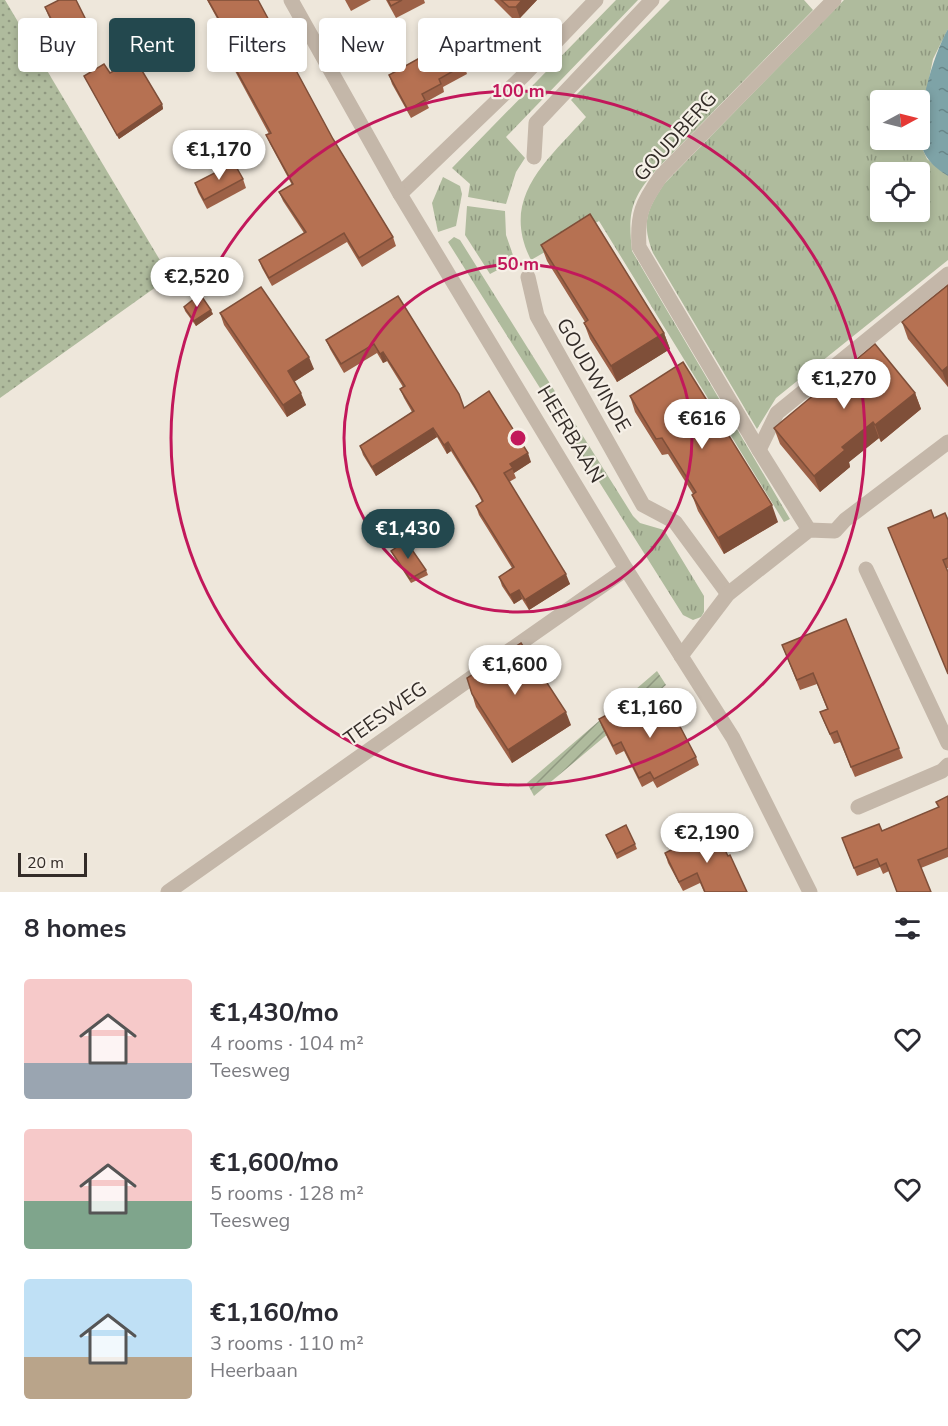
<!DOCTYPE html>
<meta charset="utf-8">
<style>
body{margin:0;font-family:"Nunito Sans",sans-serif;background:#f7f7f7;color:#2b2b33;height:100vh;display:flex;flex-direction:column;font-size:22px;white-space:nowrap}
*{box-sizing:border-box;margin:0}
p{font-size:20px;color:#7c7c81}
.icon{flex:none;width:33px;height:33px;fill:none;stroke:currentColor;stroke-width:2;stroke-linecap:round;stroke-linejoin:round}
.map{position:relative;height:892px;overflow:hidden}
.side{display:flex;flex-direction:column;background:#fff;flex:1}
.side>*{flex:none}
.top-card{position:absolute;left:18px;top:18px;width:600px;height:54px;display:flex;gap:12px}
.needle{width:39px;rotate:83deg}
.buttons{position:absolute;left:870px;top:90px;display:grid;gap:12px}
.buttons a{display:grid;place-items:center;width:60px;height:60px;border-radius:6px;background:#fff;box-shadow:0 3px 9px #0003;font-size:30px}
.scale{position:absolute;left:18px;bottom:15px;width:69px;box-sizing:border-box;padding-left:6px;border:3px solid #332c28;border-top:0;font-size:16px;line-height:21px;white-space:nowrap;color:#332c28;-webkit-text-stroke:4px #f6f0e7;paint-order:stroke}
.price{position:absolute;translate:-50% -51px;padding:0 14px;border-radius:21px;background:#fff;color:#222;font-size:20px;line-height:39px;filter:drop-shadow(0 2px 3px #0008)}
.price::after{content:'';position:absolute;left:50%;top:36px;width:18px;height:14px;margin-left:-9px;background:inherit;clip-path:polygon(0 0,100% 0,50% 100%)}
.price.current{background:#23484e;color:#fff}
ul{padding:0;list-style:none}
li{display:flex;align-items:center;gap:18px;height:150px;padding:0 24px}
li span{display:grid;place-items:center;flex:none;width:168px;height:120px;border-radius:6px;color:#555}
li>.icon{margin-inline-start:auto}
span .icon{width:72px;height:72px;fill:#fffc;stroke-width:1}
li b{font-size:26px}
h2{display:flex;justify-content:space-between;align-items:center;height:72px;padding:0 24px;font-size:26px}
.pill{padding:0 21px;border-radius:6px;background:#fff;box-shadow:0 3px 9px #0003;font-size:21px;line-height:54px}
.pill.current{background:#23484e;color:#fff}
.map>svg:first-child{display:block}
.grass{fill:url(#grass-tufts);fill-rule:evenodd}
.park{fill:url(#park-dots)}
.garden{fill:url(#garden-furrows)}
.water{fill:url(#water-ripples)}
.lines{fill:none;stroke-linecap:round;stroke-linejoin:round}
.minor{stroke:#c4b7a9;stroke-width:15}
.tertiary{stroke:#c4b7a9;stroke-width:15}
.wall{fill:#9d6147}
.shaded-wall{fill:#7f4f39}
.building{fill:#b67152;stroke:#7f4f39;stroke-width:1.5}
.ring{fill:none;stroke:#c2185b;stroke-width:3}
.labels{text-anchor:middle;stroke-width:4.5;stroke-linejoin:round;paint-order:stroke}
.street-label{font-size:20px;fill:#332c28;stroke:#f6f0e7}
.centre{fill:#c2185b;stroke:#f6f0e7;stroke-width:3}
.ring-label{font-size:18px;text-anchor:middle;font-weight:bold;fill:#c2185b;stroke:#f6f0e7;stroke-width:4.5;stroke-linejoin:round;paint-order:stroke}
</style>
<div class="map">
<svg width="948" height="892" viewBox="0 0 948 892">
<defs>
<pattern id="grass-tufts" width="24" height="20" patternUnits="userSpaceOnUse" patternTransform="scale(1.5)"><rect width="24" height="20" fill="#afbb9d"/><path d="M3 7l-1-3M5 7V3M7 7l1-3M15 17l-1-3M17 17v-4M19 17l1-3" fill="none" stroke="#8f9880"/></pattern>
<pattern id="park-dots" width="8" height="8" patternUnits="userSpaceOnUse" patternTransform="scale(1.5)"><rect width="8" height="8" fill="#afbb9d"/><path d="M2 2h.1M6 6h.1" fill="none" stroke="#8f9880" stroke-width="1.8" stroke-linecap="round"/></pattern>
<pattern id="garden-furrows" width="10" height="10" patternUnits="userSpaceOnUse" patternTransform="scale(1.5)"><rect width="10" height="10" fill="#afbb9d"/><path d="M-1 1l2-2M0 10L10 0M9 11l2-2" fill="none" stroke="#8f9880"/></pattern>
<pattern id="water-ripples" width="26" height="14" patternUnits="userSpaceOnUse" patternTransform="scale(1.5)"><rect width="26" height="14" fill="#7ea3a7"/><path d="M2 4q2-2 4 0t4 0M15 11q2-2 4 0t4 0" fill="none" stroke="#688588"/></pattern>
</defs>
<rect width="100%" height="100%" fill="#eee7db"/>
<g class="grass">
<polygon points="616,0 638,0 506,137 525,158 516,172 506,204 468,197 470,184 452,168"/>
<path d="M 670,0 L 804,0 L 813,10 L 655,171 C 630,200 628,214 632,251 L 790,519 L 784,522 L 599,221 L 531,260 C 499,197 548,160 586,117 L 571,100 Z"/>
<path d="M 844,0 L 948,0 L 948,29 L 933,59 L 925,99 L 922,148 L 927,159 L 948,176 L 948,260 L 776,398 L 757,429 L 653,253 C 641,222 647,210 664,184 ZM 880,100 L 920,100 L 920,140 L 880,140 ZM 880,172 L 920,172 L 920,212 L 880,212 Z"/>
<polygon points="443,177 460,186 462,194 456,226 438,232 432,203"/>
<polygon points="467,206 505,211 506,235 515,261 490,274 465,235"/>
<polygon points="454,237 460,240 633,516 640,523 664,530 704,596 704,612 701,617 693,620 683,615 448,242"/>
</g>
<polygon class="park" points="0,0 5,0 170,277 0,398"/>
<polygon class="garden" points="657,671 666,685 534,796 527,783"/>
<path class="water" d="M 948,29 L 948,176 C 938,170 927,161 923,150 C 913,121 933,55 948,29 Z"/>
<g class="lines">
<g class="minor">
<polyline points="534,157 536,123 652,0"/>
<polyline points="400,194 524,75 596,0"/>
<polyline points="528,277 537,316 643,505 675,522 728,594"/>
<polyline points="759,450 777,413 948,274"/>
<path d="M 809,530 L 759,450 L 639,247 C 637,214 642,203 661,176 L 834,0"/>
<polyline points="866,569 948,743"/>
<polyline points="506,653 626,569"/>
<polyline points="681,656 728,594 809,530 835,531 845,520 948,442"/>
<polyline points="858,807 942,771 948,765"/>
<polyline points="168,892 484,669"/>
</g>
<polyline class="tertiary" points="291,0 400,194 626,569 733,738 810,892"/>
</g>
<g class="wall">
<polygon points="207,0 258,0 333,139 393,237 396,246 362,267 347,242 272,286 262,268 259,260 304,233 283,201 279,192 292,185 270,144 266,135 269,134 222,47 219,39 222,37 217,26 220,24"/>
<polygon points="345,0 371,0 351,11"/>
<polygon points="386,0 424,0 425,3 396,18"/>
<polygon points="494,0 537,0 520,18 512,18"/>
<polygon points="45,7 87,22 90,31 63,45 48,15"/>
<polygon points="464,65 467,74 443,87 444,92 426,102 429,108 411,118 392,84 389,75"/>
<polygon points="110,73 162,104 163,109 119,139 84,76"/>
<polygon points="243,179 246,188 207,209 198,192 195,183"/>
<polygon points="541,245 664,333 670,349 617,382 590,339 584,323 585,322 547,261"/>
<polygon points="948,285 948,387 908,339 902,322"/>
<polygon points="398,296 464,408 531,462 514,473 516,478 509,482 570,584 529,610 522,599 514,604 502,586 499,577 512,568 479,515 476,506 482,502 478,494 451,451 447,454 437,437 376,476 363,455 360,446 412,412 404,398 400,389 403,387 387,361 383,363 377,353 344,373 330,349 326,340"/>
<polygon points="184,307 213,314 196,326 185,311"/>
<polygon points="220,313 314,369 294,382 306,405 287,417 224,325"/>
<polygon points="915,393 921,409 881,442 879,438 849,462 850,467 820,492 780,444 774,428"/>
<polygon points="630,396 778,522 724,554 698,511 692,495 693,494 668,454 662,455 635,412"/>
<polygon points="934,518 948,520 948,568 946,568 888,528"/>
<polygon points="391,551 426,570 428,575 411,583 393,555"/>
<polygon points="782,645 899,748 903,758 855,777 840,742 834,744 824,722 820,712 827,709 817,684 800,690"/>
<polygon points="472,694 571,725 512,763 476,707"/>
<polygon points="599,719 621,720 696,757 699,765 657,788 653,781 642,787 624,751 616,755 602,727"/>
<polygon points="948,796 948,857 921,868 889,871 883,874 880,867 857,876 845,846 939,807"/>
<polygon points="606,835 635,844 637,849 617,859"/>
<polygon points="665,853 747,892 704,892 700,883 683,891 668,863"/>
</g>
<g class="shaded-wall">
<polygon points="522,0 537,0 520,18 516,7"/>
<polygon points="162,104 163,109 119,139 117,135"/>
<polygon points="211,310 213,314 196,326 194,321"/>
<polygon points="664,333 670,349 617,382 611,366"/>
<polygon points="383,352 387,361 383,363 380,354"/>
<polygon points="309,357 314,369 292,383 288,371"/>
<polygon points="948,366 948,387 942,371"/>
<polygon points="301,393 306,405 287,417 283,405"/>
<polygon points="915,393 921,409 881,442 875,425"/>
<polygon points="873,422 879,438 849,462 850,467 820,492 814,476 842,447"/>
<polygon points="433,428 437,437 376,476 372,467"/>
<polygon points="448,442 451,451 447,454 444,445"/>
<polygon points="528,453 531,462 514,473 510,464"/>
<polygon points="772,505 778,522 724,554 718,538"/>
<polygon points="566,574 570,584 529,610 525,600"/>
<polygon points="519,590 522,599 514,604 510,595"/>
<polygon points="566,712 571,725 512,763 508,750"/>
</g>
<g class="building">
<polygon points="59,0 76,0 87,22 60,36 45,7"/>
<polygon points="208,0 258,0 333,139 393,237 359,258 344,233 269,278 259,260 306,232 279,192 293,184 266,135 271,133 219,39 223,37 217,26 221,23"/>
<polygon points="388,0 402,0 391,6"/>
<polygon points="501,0 522,0 516,7 509,7"/>
<polygon points="450,41 464,65 439,79 441,84 422,94 425,100 408,110 389,75"/>
<polygon points="135,59 162,104 117,135 84,76 104,64 110,73"/>
<polygon points="234,163 243,179 204,200 195,183"/>
<polygon points="590,214 664,333 611,366 584,323 588,320 541,245"/>
<polygon points="948,285 948,366 942,371 902,322"/>
<polygon points="261,287 309,357 288,371 301,393 283,405 220,313"/>
<polygon points="200,294 211,310 194,321 184,307"/>
<polygon points="398,296 459,394 464,408 489,391 528,453 510,464 513,468 504,473 566,574 525,600 519,590 510,595 499,577 514,567 476,506 483,501 474,485 448,442 444,445 433,428 372,467 360,446 414,411 400,389 405,386 383,352 380,354 374,344 341,364 326,340"/>
<polygon points="875,344 915,393 875,425 873,422 842,447 845,450 814,476 774,428"/>
<polygon points="683,362 772,505 718,538 692,495 696,492 662,438 656,439 630,396"/>
<polygon points="931,510 934,518 945,513 948,520 948,558 943,560 948,572 948,674 888,528"/>
<polygon points="406,541 426,570 410,579 391,551"/>
<polygon points="846,619 899,748 851,767 837,731 830,734 820,712 828,709 813,673 797,680 782,645"/>
<polygon points="521,643 566,712 508,750 472,694 467,678"/>
<polygon points="665,698 696,757 654,779 650,772 639,778 621,742 613,746 599,719 616,710 621,720"/>
<polygon points="948,796 948,848 918,860 931,892 897,892 886,863 880,866 877,859 854,868 842,838 879,824 882,831 939,807 936,802"/>
<polygon points="626,825 635,844 616,854 606,835"/>
<polygon points="714,828 728,856 730,855 747,892 705,892 697,873 679,882 665,853"/>
</g>
<g class="ring">
<circle cx="518" cy="438" r="174"/>
<circle cx="518" cy="438" r="347"/>
</g>
<g class="labels">
<g class="street-label">
<text transform="translate(675 136) rotate(-48)" y="7">GOUDBERG</text>
<text transform="translate(594 375) rotate(60)" y="7">GOUDWINDE</text>
<text transform="translate(571 434) rotate(59)" y="7">HEERBAAN</text>
<text transform="translate(385 713) rotate(-35)" y="7">TEESWEG</text>
</g>
</g>
<circle cx="518" cy="438" r="9" class="centre"/>
<g class="ring-label">
<text x="518" y="97">100 m</text>
<text x="518" y="270">50 m</text>
</g>
</svg>
<div class="buttons">
<a><svg class="needle" viewBox="-14 -14 28 28"><path d="M0-13l5 13h-10z" fill="#e53935"/><path d="M0 13l5-13h-10z" fill="#7c7c81"/></svg></a>
<a><svg class="icon" aria-label="locate" viewBox="0 0 24 24"><circle cx="12" cy="12" r="6"/><path d="M12 2v4M12 18v4M2 12h4M18 12h4"/></svg></a>
</div>
<div class="scale">20 m</div>
<b class="price" style="left:219px;top:181px">€1,170</b>
<b class="price" style="left:197px;top:308px">€2,520</b>
<b class="price" style="left:844px;top:410px">€1,270</b>
<b class="price" style="left:702px;top:450px">€616</b>
<b class="price current" style="left:408px;top:560px">€1,430</b>
<b class="price" style="left:515px;top:696px">€1,600</b>
<b class="price" style="left:650px;top:739px">€1,160</b>
<b class="price" style="left:707px;top:864px">€2,190</b>
<div class="top-card">
<a class="pill">Buy</a>
<a class="pill current">Rent</a>
<a class="pill">Filters</a>
<a class="pill">New</a>
<a class="pill">Apartment</a>
</div>
</div>
<section class="side">
<h2>8 homes<svg class="icon" aria-label="filters" viewBox="0 0 24 24"><path d="M4 7h16M4 17h16"/><circle cx="9" cy="7" r="2"/><circle cx="15" cy="17" r="2"/></svg></h2>
<ul>
<li><span style="background:linear-gradient(#f6c9c9 70%,#9aa5b1 0)"><svg class="icon" aria-label="home" viewBox="0 0 24 24"><path d="M3 11l9-7 9 7M6 9v11h12V9"/></svg></span><div><b>€1,430/mo</b><p>4 rooms · 104 m²</p><p>Teesweg</p></div><svg class="icon" aria-label="heart" viewBox="0 0 24 24"><path d="M12 20l-8-8c-3-5 5-10 8-4 3-6 11-1 8 4z"/></svg></li>
<li><span style="background:linear-gradient(#f6c9c9 60%,#7fa58c 0)"><svg class="icon" aria-label="home" viewBox="0 0 24 24"><path d="M3 11l9-7 9 7M6 9v11h12V9"/></svg></span><div><b>€1,600/mo</b><p>5 rooms · 128 m²</p><p>Teesweg</p></div><svg class="icon" aria-label="heart" viewBox="0 0 24 24"><path d="M12 20l-8-8c-3-5 5-10 8-4 3-6 11-1 8 4z"/></svg></li>
<li><span style="background:linear-gradient(#bfe0f5 65%,#b9a48a 0)"><svg class="icon" aria-label="home" viewBox="0 0 24 24"><path d="M3 11l9-7 9 7M6 9v11h12V9"/></svg></span><div><b>€1,160/mo</b><p>3 rooms · 110 m²</p><p>Heerbaan</p></div><svg class="icon" aria-label="heart" viewBox="0 0 24 24"><path d="M12 20l-8-8c-3-5 5-10 8-4 3-6 11-1 8 4z"/></svg></li>
</ul>
</section>
